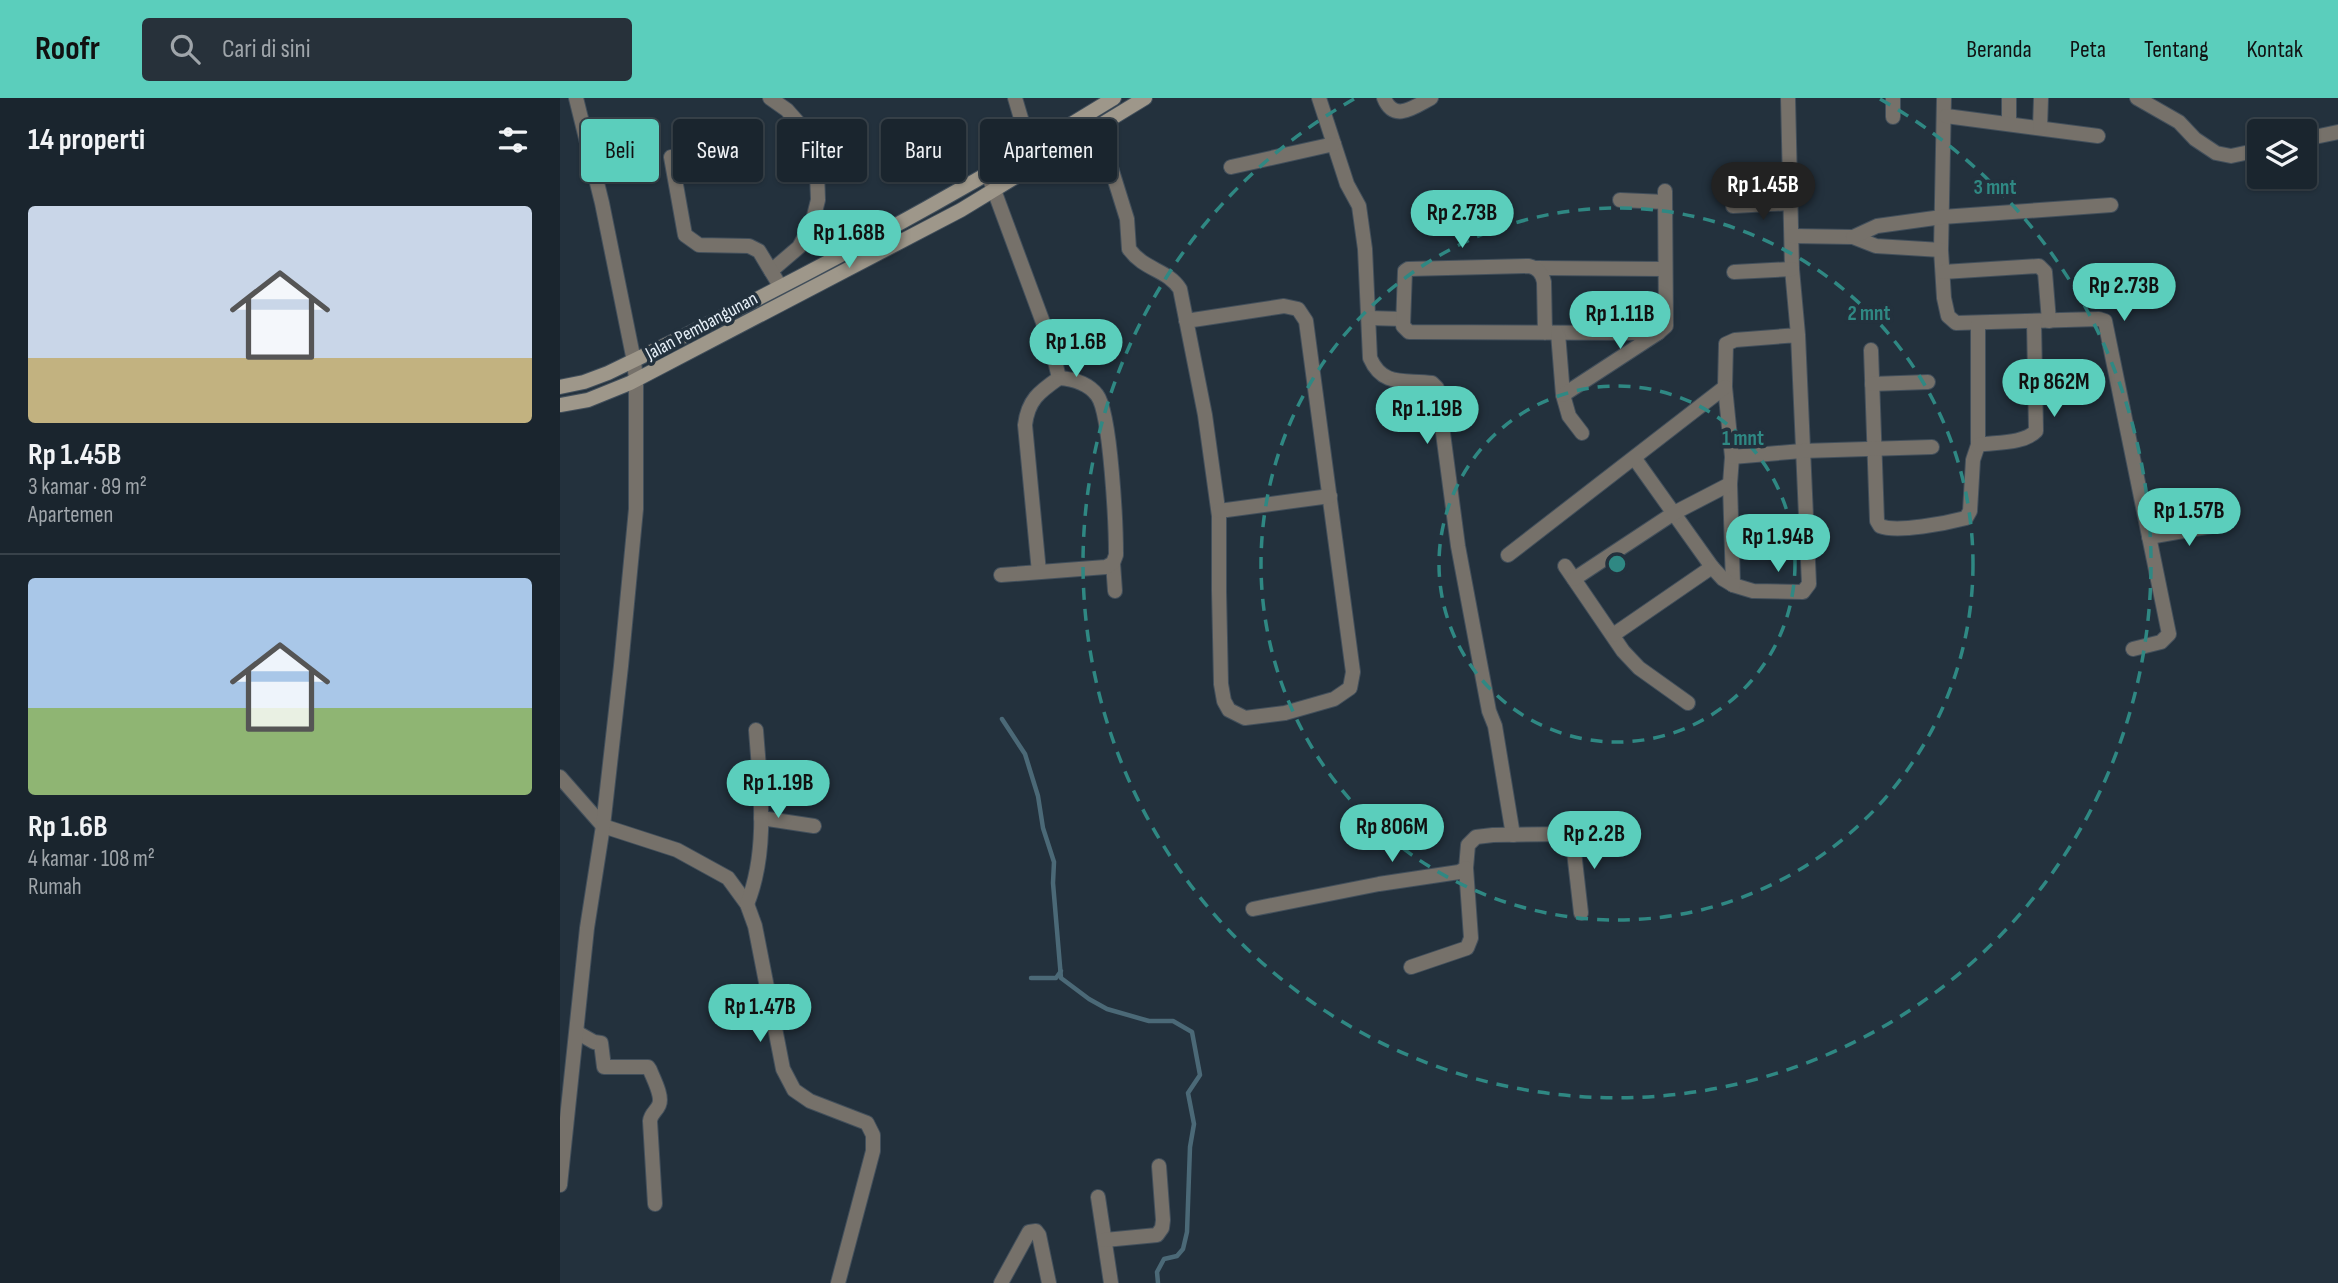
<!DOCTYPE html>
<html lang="id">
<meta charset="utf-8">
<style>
body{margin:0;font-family:"Sofia Sans Condensed",sans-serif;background:#27313a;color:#f1f3f6;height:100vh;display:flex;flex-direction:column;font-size:26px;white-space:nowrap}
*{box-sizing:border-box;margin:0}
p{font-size:23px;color:#9fa5aa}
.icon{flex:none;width:38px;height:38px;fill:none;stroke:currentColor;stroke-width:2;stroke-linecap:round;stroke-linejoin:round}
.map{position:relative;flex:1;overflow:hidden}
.sheet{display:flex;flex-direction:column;background:#1a252e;width:560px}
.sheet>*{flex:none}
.top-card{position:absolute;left:21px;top:21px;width:665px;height:63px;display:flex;gap:14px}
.tools{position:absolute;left:1687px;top:21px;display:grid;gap:14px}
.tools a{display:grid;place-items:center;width:70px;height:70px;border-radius:7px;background:#1a252e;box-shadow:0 2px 5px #0004,0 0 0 2px #38424a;font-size:35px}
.price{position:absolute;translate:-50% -60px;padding:0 16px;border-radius:24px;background:#5bcebc;color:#111;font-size:23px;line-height:46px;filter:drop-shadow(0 2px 4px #0008)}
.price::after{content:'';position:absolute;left:50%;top:42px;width:21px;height:16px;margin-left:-10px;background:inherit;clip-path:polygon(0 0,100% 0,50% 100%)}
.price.on{background:#222;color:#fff}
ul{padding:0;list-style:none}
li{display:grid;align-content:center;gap:14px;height:371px;padding:0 28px}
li+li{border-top:2px solid #38424a}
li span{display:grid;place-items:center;height:217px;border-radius:7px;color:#555}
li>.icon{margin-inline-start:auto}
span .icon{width:126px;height:126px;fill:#fffc;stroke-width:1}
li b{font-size:30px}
h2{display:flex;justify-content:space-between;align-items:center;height:84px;padding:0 28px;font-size:30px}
.pill{padding:0 24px;border-radius:7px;background:#1a252e;box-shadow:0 2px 5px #0004,0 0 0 2px #38424a;font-size:24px;line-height:63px}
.pill.on{background:#5bcebc;color:#111}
header{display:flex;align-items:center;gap:42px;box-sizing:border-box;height:98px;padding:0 35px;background:#5bcebc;color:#111}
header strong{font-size:33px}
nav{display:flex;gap:38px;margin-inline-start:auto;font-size:24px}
.search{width:490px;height:63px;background:#27313a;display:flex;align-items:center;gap:18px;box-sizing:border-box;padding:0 24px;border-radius:7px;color:#9fa5aa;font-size:26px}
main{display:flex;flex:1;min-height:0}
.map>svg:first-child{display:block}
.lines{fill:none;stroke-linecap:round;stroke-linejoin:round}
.stream{stroke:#4b6977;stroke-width:4.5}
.street-casing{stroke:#424f5b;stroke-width:16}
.secondary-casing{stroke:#424f5b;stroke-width:16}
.street{stroke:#76716a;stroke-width:14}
.secondary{stroke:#9e978a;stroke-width:14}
.ring{fill:none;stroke:#2f8883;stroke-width:3.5;stroke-dasharray:12 9}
.labels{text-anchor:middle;stroke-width:7;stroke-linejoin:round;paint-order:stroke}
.street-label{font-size:19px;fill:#e6eff7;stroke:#23313d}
.centre{fill:#2f8883;stroke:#23313d;stroke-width:3.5}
.ring-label{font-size:21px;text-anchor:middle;font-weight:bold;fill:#2f8883;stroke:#23313d;stroke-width:7;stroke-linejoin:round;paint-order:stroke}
</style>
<header>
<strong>Roofr</strong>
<div class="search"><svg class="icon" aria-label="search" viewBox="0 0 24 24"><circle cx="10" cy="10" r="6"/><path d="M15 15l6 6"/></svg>Cari di sini</div>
<nav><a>Beranda</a><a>Peta</a><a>Tentang</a><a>Kontak</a></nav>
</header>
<main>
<section class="sheet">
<h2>14 properti<svg class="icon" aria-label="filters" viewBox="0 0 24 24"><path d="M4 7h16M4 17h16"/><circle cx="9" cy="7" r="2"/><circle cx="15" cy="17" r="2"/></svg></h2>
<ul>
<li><span style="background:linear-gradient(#c9d6e8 70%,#c2b280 0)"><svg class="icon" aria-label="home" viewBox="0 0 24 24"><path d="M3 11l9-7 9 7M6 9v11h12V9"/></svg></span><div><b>Rp 1.45B</b><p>3 kamar · 89 m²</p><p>Apartemen</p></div></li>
<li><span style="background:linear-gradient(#a9c7e8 60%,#8fb573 0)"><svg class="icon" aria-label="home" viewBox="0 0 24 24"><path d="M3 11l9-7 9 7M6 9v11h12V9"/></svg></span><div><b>Rp 1.6B</b><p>4 kamar · 108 m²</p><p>Rumah</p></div></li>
</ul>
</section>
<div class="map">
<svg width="1778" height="1185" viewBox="0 0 1778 1185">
<rect width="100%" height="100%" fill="#23313d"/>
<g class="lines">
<g class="stream">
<polyline points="442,621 465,656 478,698 483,730 494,764 493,785 501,880 529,901 547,911 589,923 613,923 632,934 640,977 628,995 634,1026 630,1049 627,1134 623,1151 617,1158 604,1161 597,1174 598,1185"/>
<polyline points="471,880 496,880 501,873"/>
</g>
<defs>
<g id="street">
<polyline points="210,0 227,12 242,29 257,74 258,102 252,126 239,149 211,173"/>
<polyline points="455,0 463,27 474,50"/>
<path d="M 759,0 L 787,86 L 799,108 L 805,151 L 810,260 C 823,290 846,281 872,285 L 877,290 L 898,448 L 929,613 L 935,628 L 953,737"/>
<path d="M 824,0 C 834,25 854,9 871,0"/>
<polyline points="1228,0 1232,171 1238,237 1249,486 1243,494 1193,493 1173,487 1170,386 1172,359 1165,289 1166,246 1175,242 1238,237"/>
<polyline points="1384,0 1381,152 1384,200 1388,218 1396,225 1539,221 1545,223 1609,536 1601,544 1573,551"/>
<polyline points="1449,0 1449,26"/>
<polyline points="1577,0 1619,24 1635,41 1656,55 1671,58 1699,52"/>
<polyline points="1386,18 1538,38"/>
<polyline points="1333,19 1333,0"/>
<path d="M 538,28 L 567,121 L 569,151 C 585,173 607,171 620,191 L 645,317 L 659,418 L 659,493 L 661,586 L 664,603 L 669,612 L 685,620 L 725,615 L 774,601 L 790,590 L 793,574 L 746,223 L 738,211 L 724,208 L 626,223"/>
<polyline points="1480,30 1481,0"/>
<polyline points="1745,41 1778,34"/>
<polyline points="111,59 125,137 139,147 189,148 199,153 220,188"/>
<polyline points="671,69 774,46"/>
<path d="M 428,76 L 491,246 L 499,280 C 479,294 468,302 465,327 L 479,474"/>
<polyline points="1060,102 1105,104"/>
<polyline points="1173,108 1230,105"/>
<polyline points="1232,138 1293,139 1316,148 1381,152"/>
<polyline points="1293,139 1317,128 1382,119 1551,107"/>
<polyline points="976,170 1105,171"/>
<polyline points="1174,174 1232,171"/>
<polyline points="1383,174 1479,168 1485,174 1489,223"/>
<polyline points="809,220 843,221"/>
<path d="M 985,235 L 984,184 C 982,175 978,170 969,168 L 848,171 L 845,173 L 843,228 L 849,234 L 1098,235 L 1106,228 L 1105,93"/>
<polyline points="998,235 1003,297 1009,318 1022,335"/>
<path d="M 1311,252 L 1317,423 L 1320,428 C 1337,435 1387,425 1406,420 L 1410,413 L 1413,362 L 1418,347 L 1418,226"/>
<polyline points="1312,286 1368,284"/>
<polyline points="1003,297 1098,235"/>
<path d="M 1418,347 C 1435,344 1464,346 1476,333 L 1474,223"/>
<polyline points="1172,359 1242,353 1372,349"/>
<polyline points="1075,361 1152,469 1163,481 1173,487"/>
<polyline points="659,413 770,398"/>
<polyline points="1589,439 1663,426"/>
<polyline points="948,457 1165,289"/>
<polyline points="553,465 555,493"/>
<polyline points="1005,468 1063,553 1079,570 1128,605"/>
<path d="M 441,477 L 546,469 L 553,465 L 556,457 C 556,430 551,315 537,297 C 528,285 512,281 499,280"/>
<polyline points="1014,481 1114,415 1170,386"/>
<polyline points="1053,537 1152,469"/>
<polyline points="0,679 43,728 117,752 168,780 187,806 195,828 223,971 234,992 250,1003 307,1025 313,1037 313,1053 278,1185"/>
<polyline points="201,720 254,728"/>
<polyline points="1012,736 1021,815"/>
<path d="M 187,806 C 209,752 200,688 196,632"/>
<polyline points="693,811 819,786 899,774 906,770 908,747 916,739 933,737 1012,736 1071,728"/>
<polyline points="851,869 907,850 911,840 906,770"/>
<path d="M 18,935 L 34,944 L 41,945 L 44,969 L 88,969 L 90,972 C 93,980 103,998 99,1007 C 96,1014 91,1015 90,1023 L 95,1106"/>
<polyline points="0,1087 27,830 43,728 61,568 76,411 76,282 74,263 42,105 16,0"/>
<polyline points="538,1099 551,1185"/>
<polyline points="545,1142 597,1137 602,1130 603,1122 599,1068"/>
<polyline points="441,1185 469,1134 476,1133 479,1137 489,1185"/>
</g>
<g id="secondary">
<path d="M 0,289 L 24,284 L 48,275 C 221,192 391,101 554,0"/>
<polyline points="0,307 28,302 70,285 401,112 585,0"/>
</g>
</defs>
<use href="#street" class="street-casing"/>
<use href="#secondary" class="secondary-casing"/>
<use href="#street" class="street"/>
<use href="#secondary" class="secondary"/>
</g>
<g class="ring">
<circle cx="1057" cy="466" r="178"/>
<circle cx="1057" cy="466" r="356"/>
<path d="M1320 1A534 534 0 1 1 794 1"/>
</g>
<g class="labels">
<g class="street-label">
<text transform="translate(141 227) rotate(-28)" y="7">Jalan Pembangunan</text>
</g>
</g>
<circle cx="1057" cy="466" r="10" class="centre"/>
<g class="ring-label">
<text x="1435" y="96">3 mnt</text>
<text x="1309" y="222">2 mnt</text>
<text x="1183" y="347">1 mnt</text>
</g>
</svg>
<div class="tools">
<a><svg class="icon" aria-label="layers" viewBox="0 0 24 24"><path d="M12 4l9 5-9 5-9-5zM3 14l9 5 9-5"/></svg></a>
</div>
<b class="price on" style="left:1203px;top:124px">Rp 1.45B</b>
<b class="price" style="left:902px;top:152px">Rp 2.73B</b>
<b class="price" style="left:289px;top:172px">Rp 1.68B</b>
<b class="price" style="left:1564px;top:225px">Rp 2.73B</b>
<b class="price" style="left:1060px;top:253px">Rp 1.11B</b>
<b class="price" style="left:516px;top:281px">Rp 1.6B</b>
<b class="price" style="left:1494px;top:321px">Rp 862M</b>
<b class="price" style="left:867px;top:348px">Rp 1.19B</b>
<b class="price" style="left:1629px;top:450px">Rp 1.57B</b>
<b class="price" style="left:1218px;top:476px">Rp 1.94B</b>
<b class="price" style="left:218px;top:722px">Rp 1.19B</b>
<b class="price" style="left:832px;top:766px">Rp 806M</b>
<b class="price" style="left:1034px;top:773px">Rp 2.2B</b>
<b class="price" style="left:200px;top:946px">Rp 1.47B</b>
<div class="top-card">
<a class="pill on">Beli</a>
<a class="pill">Sewa</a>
<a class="pill">Filter</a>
<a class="pill">Baru</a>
<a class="pill">Apartemen</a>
</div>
</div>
</main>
